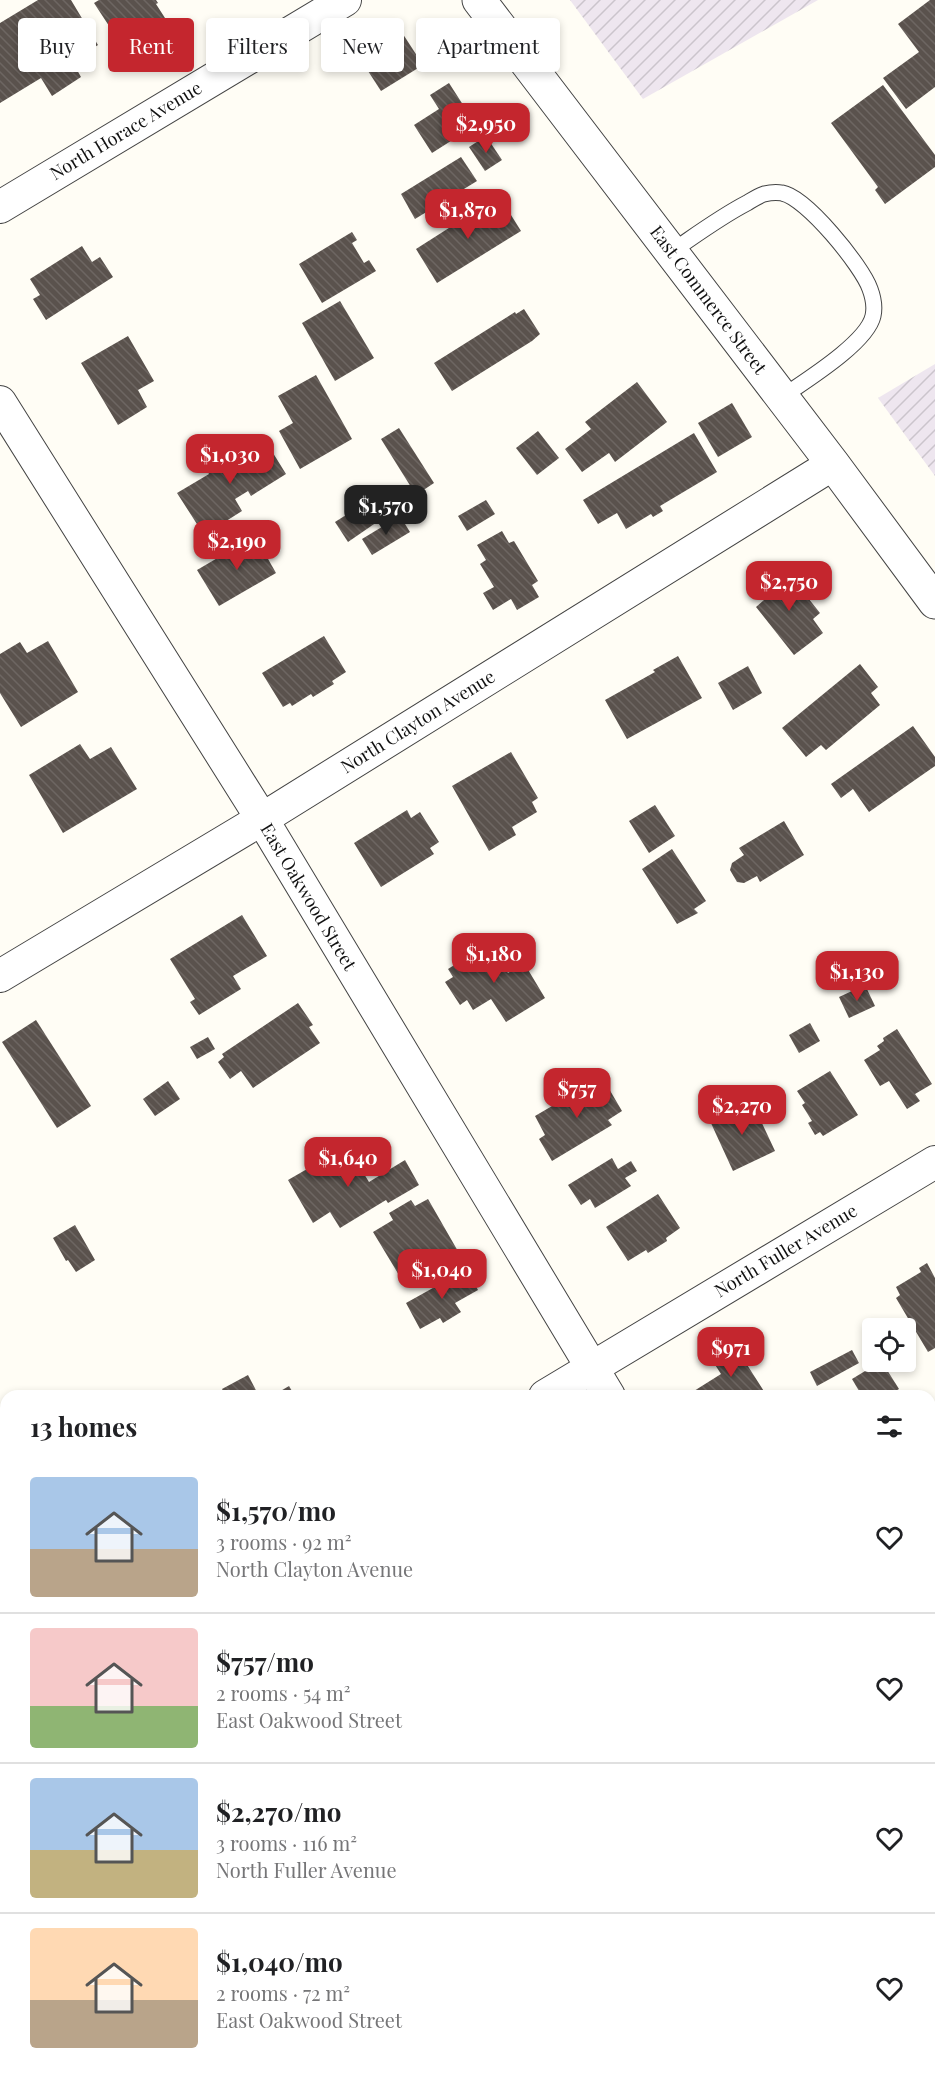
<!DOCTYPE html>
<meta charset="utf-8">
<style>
body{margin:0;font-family:"Playfair Display",serif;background:#f2f2f2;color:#202124;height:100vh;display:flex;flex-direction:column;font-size:22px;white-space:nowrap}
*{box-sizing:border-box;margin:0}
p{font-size:20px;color:#757577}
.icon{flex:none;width:33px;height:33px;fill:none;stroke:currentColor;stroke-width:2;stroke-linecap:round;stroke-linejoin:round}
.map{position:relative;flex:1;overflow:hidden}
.sheet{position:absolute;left:0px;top:1390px;width:936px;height:686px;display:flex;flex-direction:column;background:#fff;border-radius:18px 18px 0 0;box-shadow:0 3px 9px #0003}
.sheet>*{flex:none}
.hud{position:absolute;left:18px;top:18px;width:600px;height:54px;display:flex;gap:12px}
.tools{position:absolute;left:862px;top:1318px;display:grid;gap:12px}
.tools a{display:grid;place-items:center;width:54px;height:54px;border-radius:6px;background:#fff;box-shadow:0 3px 9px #0003;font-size:30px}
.price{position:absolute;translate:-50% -51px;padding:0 14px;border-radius:12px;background:#c4262e;color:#fff;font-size:20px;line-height:39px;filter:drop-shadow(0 2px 3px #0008)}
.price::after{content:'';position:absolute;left:50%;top:36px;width:18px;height:14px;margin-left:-9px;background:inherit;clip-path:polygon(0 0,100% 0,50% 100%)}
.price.selected{background:#222;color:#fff}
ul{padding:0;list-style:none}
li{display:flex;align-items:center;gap:18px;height:150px;padding:0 30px}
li+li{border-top:2px solid #e0e0e0}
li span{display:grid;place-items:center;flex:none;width:168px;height:120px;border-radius:6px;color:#555}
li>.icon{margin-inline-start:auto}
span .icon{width:72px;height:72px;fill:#fffc;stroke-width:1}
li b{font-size:26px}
h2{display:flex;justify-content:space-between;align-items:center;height:72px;padding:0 30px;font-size:26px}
.chip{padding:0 21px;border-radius:6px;background:#fff;box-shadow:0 3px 9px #0003;font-size:21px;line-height:54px}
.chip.selected{background:#c4262e;color:#fff}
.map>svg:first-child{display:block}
.industrial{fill:url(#industrial-furrows)}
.building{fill:url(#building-back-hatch)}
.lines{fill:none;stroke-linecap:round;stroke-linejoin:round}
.service-casing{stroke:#444;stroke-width:17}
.minor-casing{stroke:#444;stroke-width:34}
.tertiary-casing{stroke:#444;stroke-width:35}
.service{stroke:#fff;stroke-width:15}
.minor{stroke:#fff;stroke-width:32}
.tertiary{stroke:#fff;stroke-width:33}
.labels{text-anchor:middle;stroke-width:6;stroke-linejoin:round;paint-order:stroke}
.street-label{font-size:18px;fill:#111;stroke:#fff}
</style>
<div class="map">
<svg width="935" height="2075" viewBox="0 0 935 2075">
<defs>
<pattern id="industrial-furrows" width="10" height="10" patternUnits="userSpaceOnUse" patternTransform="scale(1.5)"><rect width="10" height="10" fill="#eee6ef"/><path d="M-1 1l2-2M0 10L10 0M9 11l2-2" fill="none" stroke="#cbc4cc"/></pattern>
<pattern id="building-back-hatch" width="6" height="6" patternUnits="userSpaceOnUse" patternTransform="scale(1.5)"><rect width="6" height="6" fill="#5a524d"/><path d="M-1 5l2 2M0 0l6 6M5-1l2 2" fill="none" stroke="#6d6662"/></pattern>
</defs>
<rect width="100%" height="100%" fill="#fffdf5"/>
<g class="industrial">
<polygon points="570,0 818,0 643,99"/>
<polygon points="935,364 935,476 878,398"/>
</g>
<g class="building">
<polygon points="38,0 71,0 98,45 72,61 81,77 52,96 41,78 0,103 0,23"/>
<polygon points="99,0 156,0 158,3 156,4 174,32 139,56 133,46 130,48 117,29 113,32 94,3"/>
<polygon points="930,0 935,0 935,87 906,109 883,78 919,52 898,24"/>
<polygon points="399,28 423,65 381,91 357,54"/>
<polygon points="449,83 476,125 432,153 414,125 439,109 430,95"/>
<polygon points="883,85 935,155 935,167 885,204 875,190 878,187 831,123"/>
<polygon points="486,136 502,160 485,171 469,147"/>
<polygon points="461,157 477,181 415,219 401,194"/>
<polygon points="499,196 521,231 437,283 416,249"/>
<polygon points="352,232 357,240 352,243 364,263 369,260 376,271 322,303 299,264"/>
<polygon points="82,246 92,262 100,257 113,277 46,320 33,299 40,295 30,279"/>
<polygon points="340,301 374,358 335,381 302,323"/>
<polygon points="524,309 540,334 532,341 452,391 434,363 515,312 516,314"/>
<polygon points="128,336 154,381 138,390 147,407 118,425 81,363"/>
<polygon points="316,375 352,439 300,469 279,431 293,423 278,396"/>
<polygon points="637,382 667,422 615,462 609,453 582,472 565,449 591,429 585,422"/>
<polygon points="732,403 752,437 718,457 698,423"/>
<polygon points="399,428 434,483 416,495 381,439"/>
<polygon points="538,431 559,458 537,475 516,448"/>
<polygon points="694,433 717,472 660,506 663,511 653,517 651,514 626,529 617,513 598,524 583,500"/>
<polygon points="265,440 286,474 251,496 248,491 235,499 242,511 204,535 177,493 209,474 205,467 229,452 234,459"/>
<polygon points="486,500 495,514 467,531 458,516"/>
<polygon points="365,503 377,522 348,542 335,522"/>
<polygon points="400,516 410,532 372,555 362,539"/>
<polygon points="502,531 509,543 514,541 538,581 532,585 539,597 517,610 511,599 493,610 483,593 494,587 480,564 486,560 477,545"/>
<polygon points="255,536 276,573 219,606 197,570"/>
<polygon points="785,569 820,613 813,619 823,633 794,655 756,607 765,599 758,591"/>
<polygon points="324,636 346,672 332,681 334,684 313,697 311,694 292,706 290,703 283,707 262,673"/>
<polygon points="48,641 78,692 21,727 0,693 0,654 20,642 27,653"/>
<polygon points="678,656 702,698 627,739 605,700 655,672 653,670"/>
<polygon points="860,664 878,687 871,693 880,705 826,750 821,745 806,757 782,728"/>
<polygon points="748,666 762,693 733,710 718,683"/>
<polygon points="913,726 935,757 935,766 869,812 853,789 841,798 831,784"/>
<polygon points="80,744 90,759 111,747 137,789 63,833 29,775"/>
<polygon points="511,752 538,798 532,802 537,812 512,827 516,835 489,851 452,786"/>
<polygon points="655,805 675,836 649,853 629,821"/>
<polygon points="407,810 411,818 420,812 439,842 430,848 434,854 381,887 354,843"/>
<polygon points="784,821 804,855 760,882 757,876 744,883 737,882 730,870 732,863 744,855 739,848"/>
<polygon points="672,849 706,901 694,909 698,913 677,924 642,869"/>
<polygon points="242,915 267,956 233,976 241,989 199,1015 190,1002 195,999 170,959"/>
<polygon points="489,943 508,973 524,963 545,998 506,1022 491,999 473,1010 467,1000 460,1005 445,982 453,977 448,969"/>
<polygon points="865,985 875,1006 849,1018 839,997"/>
<polygon points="298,1003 313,1025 309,1027 320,1043 253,1088 241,1071 230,1079 218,1062 224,1057 222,1054"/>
<polygon points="36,1020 91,1106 57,1128 2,1042"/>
<polygon points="810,1023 820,1041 799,1053 789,1035"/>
<polygon points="897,1029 932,1084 915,1094 920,1101 907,1109 889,1081 880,1086 864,1060 880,1050 877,1046 884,1041 883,1038"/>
<polygon points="208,1037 215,1049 197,1059 190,1047"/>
<polygon points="830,1071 858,1115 823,1136 820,1132 815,1135 808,1123 812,1121 802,1105 805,1103 797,1091"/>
<polygon points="168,1081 180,1099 155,1116 143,1099"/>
<polygon points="605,1082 622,1111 608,1120 612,1125 552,1161 539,1139 545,1135 535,1116 588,1085 591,1091"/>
<polygon points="752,1102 775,1151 733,1171 710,1121"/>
<polygon points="347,1146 369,1182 405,1160 419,1185 388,1203 386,1200 340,1228 330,1212 313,1223 288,1180"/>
<polygon points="612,1158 618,1169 631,1161 637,1171 625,1178 631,1186 595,1208 590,1199 581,1205 568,1185"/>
<polygon points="658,1194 680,1228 666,1238 667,1241 648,1253 646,1250 628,1261 606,1227"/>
<polygon points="428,1199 459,1253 405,1285 373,1232 393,1220 389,1213 411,1200 415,1206"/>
<polygon points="75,1225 95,1260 76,1272 68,1260 66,1261 53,1238"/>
<polygon points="927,1263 935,1278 935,1348 928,1352 896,1298 900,1295 896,1287 921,1272 919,1268"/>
<polygon points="467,1269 478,1290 455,1303 461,1312 443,1323 440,1318 420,1329 406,1303"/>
<polygon points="735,1346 767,1396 686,1396 721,1374 712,1360"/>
<polygon points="852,1350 859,1363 817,1386 810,1372"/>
<polygon points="880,1362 882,1362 899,1389 887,1396 862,1396 852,1379"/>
<polygon points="248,1375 259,1396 226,1396 222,1389"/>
<polygon points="289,1386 295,1396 272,1396"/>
<polygon points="6,1549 6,1616 0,1605 0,1553"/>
<polygon points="930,1647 935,1654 935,1681 930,1685"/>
<polygon points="935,1791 935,1821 930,1812 930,1794"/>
<polygon points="800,2070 817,2070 820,2075 792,2075"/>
<polygon points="836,2070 881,2070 872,2075 846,2075 843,2070 838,2073"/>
</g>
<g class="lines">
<defs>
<path id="service" d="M 671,252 C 696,235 720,217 747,203 C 752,200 758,196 764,194 C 768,193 777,192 782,193 C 806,197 862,266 870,289 C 873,297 875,307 873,316 C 867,343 805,381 782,397"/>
<g id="minor">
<polyline points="0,207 345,0"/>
<polyline points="0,402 262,819 609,1396"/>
<polyline points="0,976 262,819 833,464"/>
<polyline points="545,1396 935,1162"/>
<polyline points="0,1728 6,1724"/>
<polyline points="0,1759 6,1769"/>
<polyline points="930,1931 935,1940"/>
<polyline points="189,2070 192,2075"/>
<polyline points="686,2075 695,2070"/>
</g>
<polyline id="tertiary" points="479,0 833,464 935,602"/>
</defs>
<use href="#service" class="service-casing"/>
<use href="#minor" class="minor-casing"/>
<use href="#tertiary" class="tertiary-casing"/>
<use href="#service" class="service"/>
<use href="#minor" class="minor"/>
<use href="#tertiary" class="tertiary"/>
</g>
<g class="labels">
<g class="street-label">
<text transform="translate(126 131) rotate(-31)" y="6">North Horace Avenue</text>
<text transform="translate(708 300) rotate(53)" y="6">East Commerce Street</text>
<text transform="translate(418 722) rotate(-32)" y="6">North Clayton Avenue</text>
<text transform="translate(308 897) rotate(59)" y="6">East Oakwood Street</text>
<text transform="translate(786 1251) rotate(-31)" y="6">North Fuller Avenue</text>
</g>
</g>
</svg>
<div class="tools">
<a><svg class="icon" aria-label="locate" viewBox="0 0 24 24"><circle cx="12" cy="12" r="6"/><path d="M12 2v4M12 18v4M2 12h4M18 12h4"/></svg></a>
</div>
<b class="price" style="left:486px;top:154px">$2,950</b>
<b class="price" style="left:468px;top:240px">$1,870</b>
<b class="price" style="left:230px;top:485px">$1,030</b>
<b class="price selected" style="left:386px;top:536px">$1,570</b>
<b class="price" style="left:237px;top:571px">$2,190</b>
<b class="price" style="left:789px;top:612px">$2,750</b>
<b class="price" style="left:494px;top:984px">$1,180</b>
<b class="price" style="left:857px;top:1002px">$1,130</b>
<b class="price" style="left:577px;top:1119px">$757</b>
<b class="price" style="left:742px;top:1136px">$2,270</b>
<b class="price" style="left:348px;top:1188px">$1,640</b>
<b class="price" style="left:442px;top:1300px">$1,040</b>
<b class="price" style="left:731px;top:1378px">$971</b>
<div class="hud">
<a class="chip">Buy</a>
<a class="chip selected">Rent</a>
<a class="chip">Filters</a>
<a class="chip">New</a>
<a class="chip">Apartment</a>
</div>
<section class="sheet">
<h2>13 homes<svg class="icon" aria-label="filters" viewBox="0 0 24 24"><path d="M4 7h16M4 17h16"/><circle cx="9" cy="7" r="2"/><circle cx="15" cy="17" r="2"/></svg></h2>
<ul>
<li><span style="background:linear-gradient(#a9c7e8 60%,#b9a48a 0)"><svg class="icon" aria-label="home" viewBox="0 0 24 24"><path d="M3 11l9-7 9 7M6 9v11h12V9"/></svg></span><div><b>$1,570/mo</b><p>3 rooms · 92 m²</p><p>North Clayton Avenue</p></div><svg class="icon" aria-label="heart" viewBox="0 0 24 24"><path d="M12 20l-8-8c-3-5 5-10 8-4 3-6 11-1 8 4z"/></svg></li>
<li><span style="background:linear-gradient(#f6c9c9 65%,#8fb573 0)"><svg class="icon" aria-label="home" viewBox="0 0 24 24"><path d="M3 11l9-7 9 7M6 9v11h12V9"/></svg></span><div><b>$757/mo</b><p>2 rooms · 54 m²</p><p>East Oakwood Street</p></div><svg class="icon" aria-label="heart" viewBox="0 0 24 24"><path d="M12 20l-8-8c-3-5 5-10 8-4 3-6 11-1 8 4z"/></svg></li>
<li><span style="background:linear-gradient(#a9c7e8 60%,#c2b280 0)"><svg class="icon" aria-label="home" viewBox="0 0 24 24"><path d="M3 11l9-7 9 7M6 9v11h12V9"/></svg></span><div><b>$2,270/mo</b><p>3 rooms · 116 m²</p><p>North Fuller Avenue</p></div><svg class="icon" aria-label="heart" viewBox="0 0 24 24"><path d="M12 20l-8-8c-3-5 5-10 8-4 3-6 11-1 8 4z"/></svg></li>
<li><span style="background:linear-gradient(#ffd9b3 60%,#b9a48a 0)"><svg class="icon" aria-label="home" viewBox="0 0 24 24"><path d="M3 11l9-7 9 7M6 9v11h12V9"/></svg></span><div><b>$1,040/mo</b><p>2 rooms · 72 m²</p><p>East Oakwood Street</p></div><svg class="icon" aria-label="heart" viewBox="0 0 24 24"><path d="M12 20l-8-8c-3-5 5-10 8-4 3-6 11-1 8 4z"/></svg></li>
</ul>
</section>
</div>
